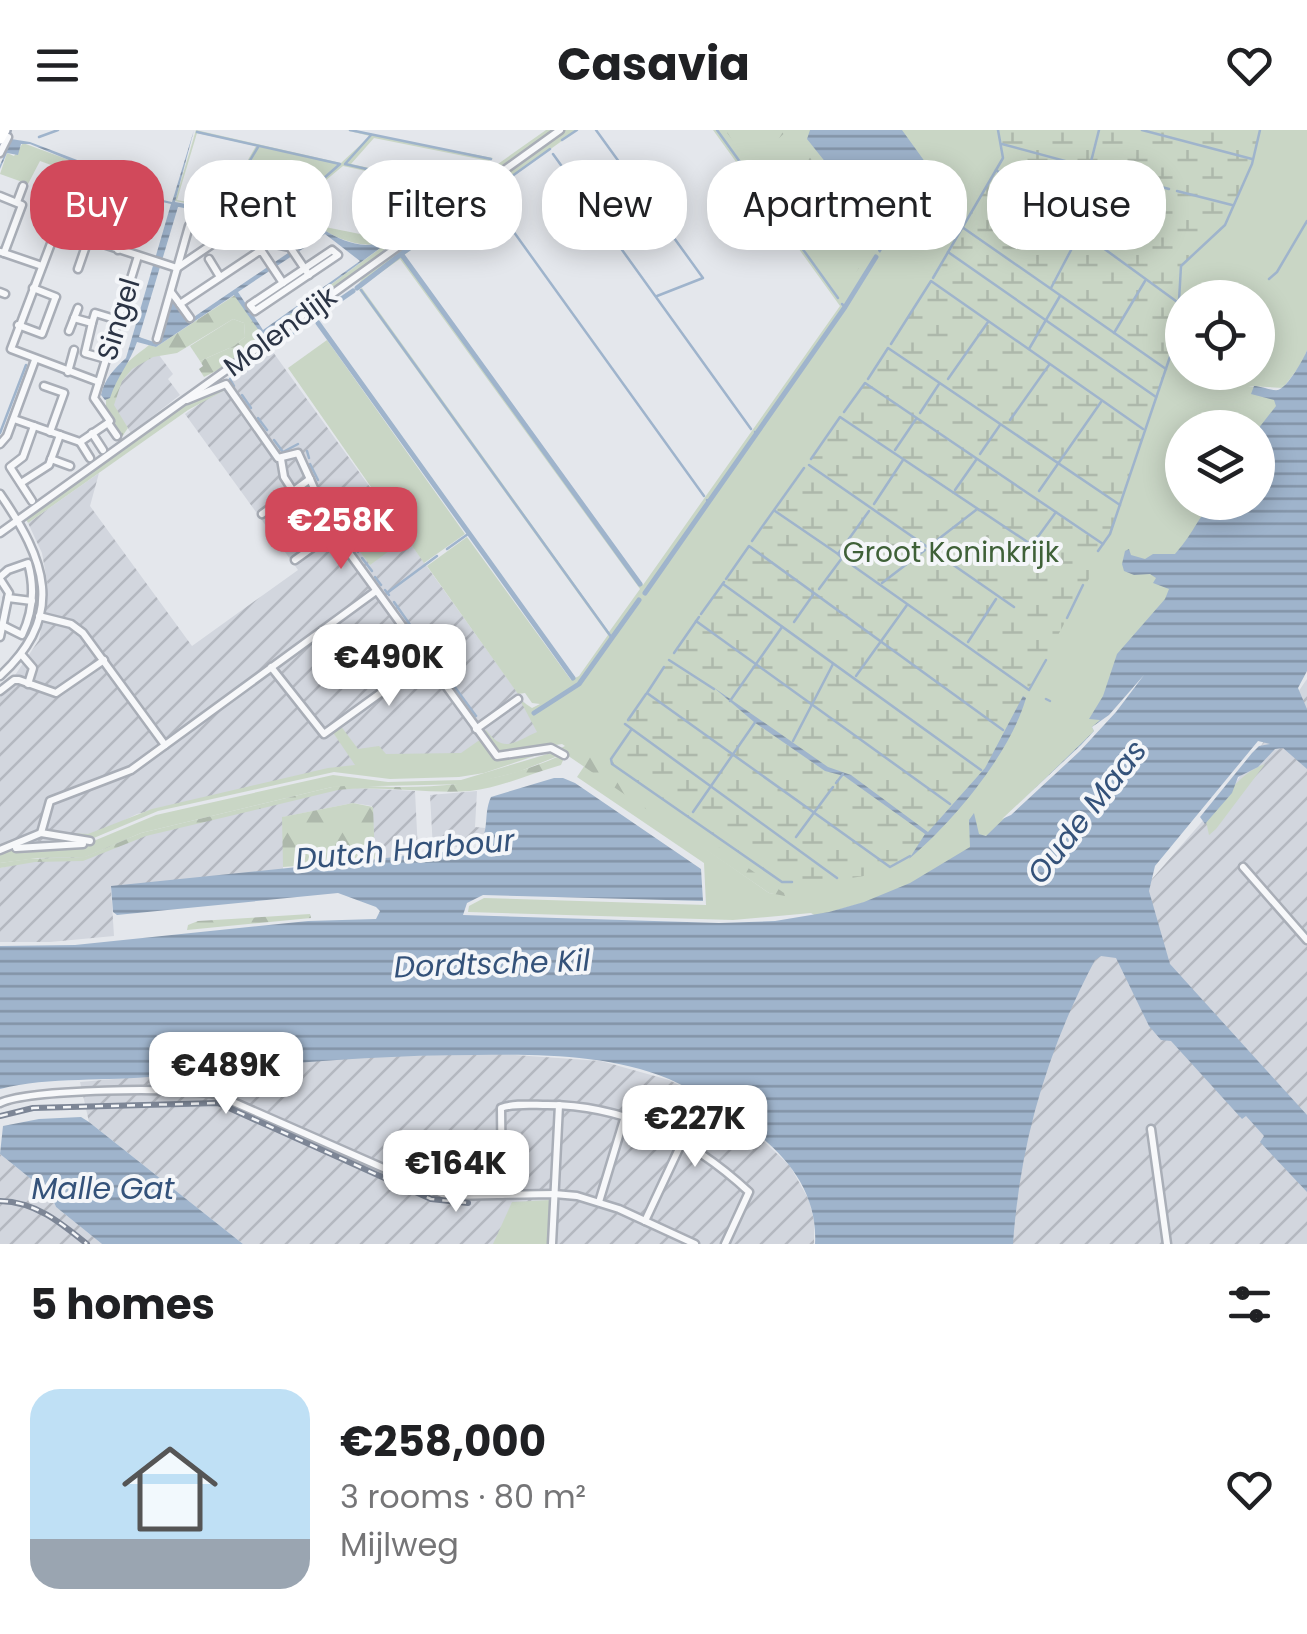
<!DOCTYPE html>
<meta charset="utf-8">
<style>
body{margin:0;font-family:Poppins,sans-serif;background:#f2f2f2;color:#202124;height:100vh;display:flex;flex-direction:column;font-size:38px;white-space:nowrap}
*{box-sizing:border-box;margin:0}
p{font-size:32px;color:#757577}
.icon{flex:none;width:55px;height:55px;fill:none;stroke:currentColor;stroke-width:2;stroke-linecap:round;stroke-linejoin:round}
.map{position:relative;height:1114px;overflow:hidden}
.panel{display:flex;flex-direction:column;background:#fff;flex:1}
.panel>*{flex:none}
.hud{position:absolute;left:30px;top:30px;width:1248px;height:90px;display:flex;gap:20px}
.fabs{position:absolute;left:1165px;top:150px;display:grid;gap:20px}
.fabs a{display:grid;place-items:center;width:110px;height:110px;border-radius:50%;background:#fff;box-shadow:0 5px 25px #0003;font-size:50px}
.price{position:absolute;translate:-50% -85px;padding:0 22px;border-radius:20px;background:#fff;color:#222;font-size:32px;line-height:65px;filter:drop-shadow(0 2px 5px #0008)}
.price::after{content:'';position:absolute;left:50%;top:60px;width:30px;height:22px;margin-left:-15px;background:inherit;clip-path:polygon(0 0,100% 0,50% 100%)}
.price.current{background:#d1495b;color:#fff}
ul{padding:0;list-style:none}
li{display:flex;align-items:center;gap:30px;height:250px;padding:0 30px}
li span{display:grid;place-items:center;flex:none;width:280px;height:200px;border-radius:30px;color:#555}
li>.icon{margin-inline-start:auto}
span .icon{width:120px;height:120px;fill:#fffc;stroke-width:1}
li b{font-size:42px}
h2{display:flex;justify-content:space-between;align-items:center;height:120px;padding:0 30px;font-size:42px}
.pill{padding:0 35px;border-radius:40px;background:#fff;box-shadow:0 5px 25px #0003;font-size:35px;line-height:90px}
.pill.current{background:#d1495b;color:#fff}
header{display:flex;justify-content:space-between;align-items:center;height:130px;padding:0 30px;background:#fff;font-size:45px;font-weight:700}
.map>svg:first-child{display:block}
.industrial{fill:url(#industrial-furrows)}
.green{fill:#c9d6c5;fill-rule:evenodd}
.forest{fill:url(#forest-firs)}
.wetland{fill:url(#wetland-marsh)}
.water{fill:url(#water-rules);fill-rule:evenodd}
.pier{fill:#e4e7ec}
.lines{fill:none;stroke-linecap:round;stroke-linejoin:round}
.stream{stroke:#9fb4cc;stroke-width:2.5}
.canal{stroke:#9fb4cc;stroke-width:5}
.minor-casing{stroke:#a9aeb7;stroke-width:11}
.major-casing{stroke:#a3abb8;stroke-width:14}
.minor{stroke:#f7f8fa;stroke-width:6}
.major{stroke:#fff;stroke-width:9}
.rail-casing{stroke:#7d8696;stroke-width:6}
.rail{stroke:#f4f6f9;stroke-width:2.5;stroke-dasharray:8;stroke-linecap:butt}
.labels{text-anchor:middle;stroke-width:8;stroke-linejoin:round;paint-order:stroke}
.street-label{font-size:28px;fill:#2b3445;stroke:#f4f6f9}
.park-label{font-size:28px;fill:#3f6138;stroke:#f4f6f9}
.water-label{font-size:30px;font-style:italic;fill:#34527a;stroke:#f4f6f9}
</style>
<header><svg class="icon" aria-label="menu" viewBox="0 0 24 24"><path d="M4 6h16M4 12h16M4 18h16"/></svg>Casavia<svg class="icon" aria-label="heart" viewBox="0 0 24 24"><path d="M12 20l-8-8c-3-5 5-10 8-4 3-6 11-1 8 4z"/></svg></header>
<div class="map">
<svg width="1307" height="1114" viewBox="0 0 1307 1114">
<defs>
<pattern id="industrial-furrows" width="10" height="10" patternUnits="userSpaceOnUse" patternTransform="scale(2.5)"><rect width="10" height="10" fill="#d2d6de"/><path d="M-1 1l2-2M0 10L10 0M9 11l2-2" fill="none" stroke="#b4b8c0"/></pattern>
<pattern id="forest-firs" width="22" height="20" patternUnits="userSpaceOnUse" patternTransform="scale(2.5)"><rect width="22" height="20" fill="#c9d6c5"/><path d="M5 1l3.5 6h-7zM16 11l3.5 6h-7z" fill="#adb8ab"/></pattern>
<pattern id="wetland-marsh" width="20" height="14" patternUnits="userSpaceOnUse" patternTransform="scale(2.5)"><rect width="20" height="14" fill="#c9d6c5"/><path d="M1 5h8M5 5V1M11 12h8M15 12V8" fill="none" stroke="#adb8ab"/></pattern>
<pattern id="water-rules" width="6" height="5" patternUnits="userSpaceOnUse" patternTransform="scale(2.5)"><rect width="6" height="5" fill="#9fb4cc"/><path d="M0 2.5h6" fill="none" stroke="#8293a7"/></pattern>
</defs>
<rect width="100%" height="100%" fill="#e4e7ec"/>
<g class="industrial">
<polygon points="156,221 173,244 168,249 180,265 131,303 114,278 113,268 122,244"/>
<polygon points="273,222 532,583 531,587 542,607 501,632 458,645 329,639 137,684 91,707 27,712 0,721 0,567 39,510 48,457 42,423 28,393 99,343 90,376 192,516 298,440 185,284"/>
<polygon points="1307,549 1307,1114 1006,1114 1001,1070 1077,835 1234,655"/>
<polygon points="357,658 415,661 418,722 412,723 412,727 375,730 372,676 353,673 283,687 283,744 111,759 114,806 50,812 0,812 0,738 334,660"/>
<polygon points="477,661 475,697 485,698 485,704 480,704 472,715 454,717 453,722 450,722 449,718 433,719 430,665"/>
<polygon points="499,924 601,931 669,950 701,966 750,998 790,1036 809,1070 814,1091 814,1114 243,1114 89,992 80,952 373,926"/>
<polygon points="0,1024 51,1065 56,1077 102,1114 0,1114"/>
</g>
<g class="green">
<path d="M 196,0 L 341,33 L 370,6 L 345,0 L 493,28 L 489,31 L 374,8 L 351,34 L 453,56 L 448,59 L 343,36 L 280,88 L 385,109 L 387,115 L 382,123 L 389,115 L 387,108 L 396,106 L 546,0 L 558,0 L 371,132 L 373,129 L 365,139 L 266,210 L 262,205 L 386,114 C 363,117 343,112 324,100 L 175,71 ZM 197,3 L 256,16 L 220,78 L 177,70 Z"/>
<path d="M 563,0 L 577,0 L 404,125 L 643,455 L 840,176 L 713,0 L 1307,0 L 1307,220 L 1302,233 L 1283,258 L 1248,256 L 1282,262 L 1307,337 L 1143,556 L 977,718 L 901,762 L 816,786 L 811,783 L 733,790 L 468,782 L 469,776 L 484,768 L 706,775 L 704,733 L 577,647 L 585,635 L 769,763 L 785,765 L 576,618 L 564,623 L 559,619 L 565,616 L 562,614 L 499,624 L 482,602 L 486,600 C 504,624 514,612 537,602 L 520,570 L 532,578 L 540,574 L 532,573 L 525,563 L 518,564 L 427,436 L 467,407 L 571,550 L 579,546 L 608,505 L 359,160 L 362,158 L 609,502 L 640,459 L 400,129 L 353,162 L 369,139 ZM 1182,168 L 1258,168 L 1258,242 L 1220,243 L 1224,246 L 1216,242 L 1182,242 ZM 1182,298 L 1258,298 L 1258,372 L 1182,372 Z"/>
<polygon points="23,13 80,34 76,44 40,31 28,54 0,44 7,23 14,26"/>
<polygon points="233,189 244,193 245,207 234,216 200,231 190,216"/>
<polygon points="327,210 465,404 424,433 288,238"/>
<polygon points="223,255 227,259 188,280 28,393 25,387 179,277"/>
<polygon points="389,388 404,410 370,435 354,414"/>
<polygon points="340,595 358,619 379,616 386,624 461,623 481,609 501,629 552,620 484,643 459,647 390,649 334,642 158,681 89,710 53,702 88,704 152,679 328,638 355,635 332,601"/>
<polygon points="554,622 558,626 518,642 470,654 332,657 141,703 85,727 38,728 0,733 0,721 84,715 156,685 333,645 388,652 461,650"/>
<path d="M 1265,634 L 1216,699 L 1209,705 L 1206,691 C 1225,669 1237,644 1265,634 Z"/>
<polygon points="550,1070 547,1114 493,1114 512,1072"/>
</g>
<g class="forest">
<polygon points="725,0 788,0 778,9 745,27"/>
<polygon points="790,0 810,0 807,10 854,68 881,112 880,116 868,97 860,94 856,128 859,138 843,159 761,48 805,18 802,4 798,9"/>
<path d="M 235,165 L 266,210 L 234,232 L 204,247 L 199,239 L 203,236 L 200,231 L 234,216 L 245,207 L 244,193 L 233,189 L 177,223 L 153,227 L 132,239 L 122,251 L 114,275 L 128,298 L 121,308 L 111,294 L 115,290 L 106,277 L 106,270 C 113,262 112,255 117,246 C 124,233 138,224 149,215 L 156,217 Z"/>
<polygon points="576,617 784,763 785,766 769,763 564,623"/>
<path d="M 554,622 L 564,628 L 561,635 C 532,643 500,658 470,661 C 426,664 383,655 338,660 L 146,706 L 83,731 L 35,732 L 0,738 L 0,733 L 28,729 L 85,727 L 141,703 L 332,657 C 357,654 379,657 403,657 C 457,657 507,649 557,627 Z"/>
<polygon points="353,673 373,677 375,730 283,737 282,687"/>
<polygon points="310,784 311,788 187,800 188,795 198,791"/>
</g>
<path class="wetland" d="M 998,0 L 1260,0 L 1252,34 L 1225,95 L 1181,136 L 1177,206 L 1110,404 L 1099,421 L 1102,425 L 985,638 L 929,702 L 851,645 L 828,637 L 712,558 L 752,591 L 825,641 L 844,646 L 925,704 C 898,759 832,745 784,754 L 612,634 L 611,629 L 631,601 L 624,595 L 868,249 L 931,151 L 1003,28 Z"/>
<g class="water">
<path d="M 194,0 L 175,72 L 324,100 C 341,110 363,121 383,111 L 387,113 L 262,205 L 234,165 L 156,217 L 137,212 C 130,233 117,246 110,268 L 105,270 L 101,265 C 104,249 115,238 126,228 L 171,74 L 118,62 L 93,40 L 30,14 L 21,14 L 18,25 L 7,23 L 0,39 L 0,35 L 11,9 L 30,12 L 93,36 L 121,61 L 172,72 ZM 178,77 L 179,77 L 316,104 L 188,191 L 173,170 L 157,213 L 139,207 ZM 325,104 L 360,131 L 263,200 L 238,162 Z"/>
<polygon points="810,0 902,0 928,36 925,49 880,123 878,121 880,111 854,68 807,9"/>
<path d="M 1307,220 L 1307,541 L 1298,558 L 1307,579 L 1307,639 L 1283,618 L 1275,619 L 1258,637 L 1238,647 L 1232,663 L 1205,694 L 1200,687 L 1252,623 L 1259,616 L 1270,614 L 1258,611 L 1155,736 L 1149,761 L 1170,834 L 1307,985 L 1307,1062 L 1260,1012 L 1264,1006 L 1246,986 L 1242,989 L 1171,911 L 1161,910 L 1149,896 L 1116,828 L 1101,826 L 1095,830 C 1047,920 1020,1013 1013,1114 L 815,1114 C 818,1066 790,1028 752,1000 C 726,981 699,962 669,949 C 608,924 539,924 475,925 C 369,925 264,935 158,946 C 107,952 50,946 0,959 L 0,816 L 75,815 L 308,791 L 376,789 L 380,781 L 376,777 L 338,763 L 117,785 L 113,782 L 111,756 L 473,719 C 492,706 482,686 491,667 L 554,648 L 563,648 L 575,653 L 701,739 L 703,771 L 483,765 L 467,773 L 463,785 L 719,793 L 775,791 L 829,782 L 864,772 L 910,753 L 970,717 L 969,690 L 974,683 L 979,704 L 986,706 L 1094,601 L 1092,597 L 1100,590 L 1089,589 L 1103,566 L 1117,524 L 1165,469 L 1169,459 L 1153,453 L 1156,448 L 1150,444 L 1134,445 L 1124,441 L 1122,434 L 1125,421 L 1129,419 L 1131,425 L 1145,429 L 1153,424 L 1175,424 C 1211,383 1190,373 1258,372 L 1258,299 L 1276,276 L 1274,270 L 1251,264 L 1254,256 C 1261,256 1272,261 1278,260 C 1287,258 1304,229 1307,220 Z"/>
<path d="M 713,557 L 828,637 L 851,645 L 928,702 L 985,638 L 1023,566 L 1026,568 C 1010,624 953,692 909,729 L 925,704 L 844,646 L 825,641 L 754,592 Z"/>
<polygon points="81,987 89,992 243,1114 102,1114 56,1077 51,1065 0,1024 3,996 39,989"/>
</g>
<polygon class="pier" points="1144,545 1116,582 1080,621 1011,685 1002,689 1081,615 1094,601 1092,597 1109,585"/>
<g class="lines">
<g class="stream">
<polyline points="350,0 491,29"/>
<polyline points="596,0 703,148 657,166"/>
<polyline points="717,0 838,168"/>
<polyline points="1142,0 1252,29"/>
<polyline points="197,2 340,34 281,86"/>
<polyline points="371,5 345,34 449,58"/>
<polyline points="39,7 58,0"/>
<polyline points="562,10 577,0"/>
<polyline points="1002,14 1169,59"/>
<polyline points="553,24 751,299"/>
<polyline points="996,40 1180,174"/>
<polyline points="1177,61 1232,75"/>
<polyline points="490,69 704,366"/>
<polyline points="223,76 258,17"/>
<polyline points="445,94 550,19"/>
<polyline points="1075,95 1099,0"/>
<polyline points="962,97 1166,239"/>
<polyline points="406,122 422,111"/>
<polyline points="948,122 1156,267"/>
<polyline points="933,148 1003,28 998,0"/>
<polyline points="1269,149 1277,142 1307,91"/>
<polyline points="1051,158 1080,103"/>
<polyline points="361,160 612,508"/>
<polyline points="842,174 845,177"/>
<polyline points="314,188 315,188"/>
<polyline points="1114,203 1145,151"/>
<polyline points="891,214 931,151 1143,299"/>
<polyline points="275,217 309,192"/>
<polyline points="1029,219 1060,166"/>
<polyline points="868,249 888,218 1120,375"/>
<polyline points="948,249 988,192"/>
<polyline points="234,256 230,249 270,221"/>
<polyline points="242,265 251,278"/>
<polyline points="844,282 865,253 1103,414"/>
<polyline points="920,283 939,254"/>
<polyline points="258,288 267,300"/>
<polyline points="1010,290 1049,235"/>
<polyline points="755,302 757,303"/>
<polyline points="0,303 26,235"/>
<polyline points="274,310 283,322 298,314"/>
<polyline points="895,320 916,289"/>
<polyline points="307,321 309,328"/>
<polyline points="980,324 1000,295"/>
<polyline points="811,329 840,287 1032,415 1056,382"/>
<polyline points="310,334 318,350"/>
<polyline points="809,335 1014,477"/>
<polyline points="321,358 324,365"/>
<polyline points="955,360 976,330"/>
<polyline points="1039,361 1101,272"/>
<polyline points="707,370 709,372"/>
<polyline points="327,372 331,379"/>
<polyline points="874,374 903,330"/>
<polyline points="775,381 838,424"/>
<polyline points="334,387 339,396"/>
<polyline points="344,403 346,406"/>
<polyline points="752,411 804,338"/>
<polyline points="351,413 358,422"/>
<polyline points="932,414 976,380"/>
<polyline points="447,419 468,404"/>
<polyline points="1098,421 1110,404 1177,206 1181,136 1225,95 1252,34 1260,0"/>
<polyline points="362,428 372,441"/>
<polyline points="842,428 1029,560 1046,530"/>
<polyline points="375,447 381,455"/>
<polyline points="726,449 749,416 1003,600"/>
<polyline points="882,453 925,420"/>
<polyline points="723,454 981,640"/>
<polyline points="819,459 842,428 838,424 869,381"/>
<polyline points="385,460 389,465"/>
<polyline points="387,463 437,426"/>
<polyline points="394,472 413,499"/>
<polyline points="701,484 724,452"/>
<polyline points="1067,488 1083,455"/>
<polyline points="696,491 950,674"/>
<polyline points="794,492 813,465"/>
<polyline points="418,505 422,511"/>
<polyline points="968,512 996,469"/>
<polyline points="426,516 452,552"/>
<polyline points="674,523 699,487"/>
<polyline points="669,530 714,559"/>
<polyline points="664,537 647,563 890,737 910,726"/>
<polyline points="856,546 907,475"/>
<polyline points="454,556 476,586"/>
<polyline points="1046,569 1050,571"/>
<polyline points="730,571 782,497"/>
<polyline points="628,590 646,564"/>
<polyline points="625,594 837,748"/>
<polyline points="631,600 611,629 612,634 782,752 792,752"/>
<polyline points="793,611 833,534"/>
<polyline points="836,653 843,644"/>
<polyline points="693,682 756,591"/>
<polyline points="796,707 833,657"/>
</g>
<g class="canal">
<polyline points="402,125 640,454"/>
<polyline points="357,158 405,121"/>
<polyline points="337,172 353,161"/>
<polyline points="315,189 330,177"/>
<polyline points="318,193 573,548"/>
<polyline points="645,463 845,177 876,127"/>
<polyline points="534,583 579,554 639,470"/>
</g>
<defs>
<g id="minor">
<polyline points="0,23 8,7"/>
<polyline points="80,37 11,219 99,252 138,126"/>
<polyline points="71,60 112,76 150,84"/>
<polyline points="0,66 22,75 4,123"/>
<polyline points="88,66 82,83 107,96"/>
<polyline points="17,72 23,56"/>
<polyline points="130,91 147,96 153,73"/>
<polyline points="57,99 177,138 227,104"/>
<polyline points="118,120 133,80"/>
<polygon points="332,120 338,125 255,181 250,175"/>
<polyline points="1,122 42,136"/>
<polyline points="209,129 220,147"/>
<polyline points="78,139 88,110"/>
<polyline points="33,158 56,167"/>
<polyline points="0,162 5,164"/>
<polyline points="171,162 180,174 261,120 283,153"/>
<polyline points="180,174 190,188"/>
<polyline points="74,188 92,193 95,183 118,190"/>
<polyline points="92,193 85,223 106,229"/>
<polyline points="18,195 42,204 55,169"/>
<polyline points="69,201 78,178"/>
<polyline points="157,209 189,96 290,117 309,145"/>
<polyline points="68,242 74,220"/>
<polyline points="99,252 94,268 110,291 108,293"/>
<polyline points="44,256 64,263 50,302"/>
<polyline points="187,270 226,254 278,328 298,323 334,402 497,626 551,618 564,625"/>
<polyline points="14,289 80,312 108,293 117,306"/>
<polyline points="92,303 103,320"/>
<polyline points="80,312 90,328"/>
<polyline points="0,314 7,306 35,230"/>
<polyline points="51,329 70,336"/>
<polyline points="281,329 284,347 293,361"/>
<polyline points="21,353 49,335 60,305"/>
<path d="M 0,364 C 45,429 67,485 0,546"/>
<polyline points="32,371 10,337 23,327 34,296"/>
<polyline points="262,384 310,349"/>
<polyline points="0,403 560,0"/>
<polyline points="295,430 334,402"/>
<path d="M 0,447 L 8,440 L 28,433 C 35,458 33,482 22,505 L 2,495"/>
<polyline points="0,449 9,463 0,507"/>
<polyline points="8,468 32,471"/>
<polyline points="39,486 71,494 83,503 165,615"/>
<polyline points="21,524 33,538 28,554"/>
<polyline points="271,537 324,604 426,530"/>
<polyline points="0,561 14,550 19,550 56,563 104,530"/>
<polyline points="476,599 518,569"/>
<polyline points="41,703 50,671 131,640 376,461"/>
<polyline points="16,718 83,714"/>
<polyline points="0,720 41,703 90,711"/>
<polyline points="1243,737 1307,810"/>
<path d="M 0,973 C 30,959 179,957 215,964 L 447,1066 L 554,1064 L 577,1066 L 619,1079 L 695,1114"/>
<polyline points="1151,999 1167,1114"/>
<path d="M 502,1065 L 501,978 C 514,973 532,975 547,975 C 626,975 692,1009 749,1062 L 725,1114"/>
<polyline points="599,1072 625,986"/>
<polyline points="645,1091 683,1010"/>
<polyline points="552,1114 559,975"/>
</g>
<polyline id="major" points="0,9 5,0"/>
</defs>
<use href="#minor" class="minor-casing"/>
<use href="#major" class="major-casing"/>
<use href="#minor" class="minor"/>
<use href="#major" class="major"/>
<defs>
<g id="rail">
<polyline points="0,986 33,978 218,973 431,1069 468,1073"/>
<path d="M 0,1071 C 36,1072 60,1092 87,1114"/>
</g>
</defs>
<use href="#rail" class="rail-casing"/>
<use href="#rail" class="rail"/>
</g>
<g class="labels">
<g class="street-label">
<text transform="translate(118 189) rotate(-73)" y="10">Singel</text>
<text transform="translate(280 201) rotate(-36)" y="10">Molendijk</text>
</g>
<g class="park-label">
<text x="951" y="432">Groot Koninkrijk</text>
</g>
<g class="water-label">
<text transform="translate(1087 682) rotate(-52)" y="10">Oude Maas</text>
<text transform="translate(405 720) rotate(-5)" y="10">Dutch Harbour</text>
<text transform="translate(492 834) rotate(-2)" y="10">Dordtsche Kil</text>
<text x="103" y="1069">Malle Gat</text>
</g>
</g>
</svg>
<div class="fabs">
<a><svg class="icon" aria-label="locate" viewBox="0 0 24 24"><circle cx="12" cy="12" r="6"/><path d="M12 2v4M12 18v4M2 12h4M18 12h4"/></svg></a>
<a><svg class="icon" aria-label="layers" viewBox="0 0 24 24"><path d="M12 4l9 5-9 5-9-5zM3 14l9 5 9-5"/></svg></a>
</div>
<b class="price current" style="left:341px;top:442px">€258K</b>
<b class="price" style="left:389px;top:579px">€490K</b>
<b class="price" style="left:226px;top:987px">€489K</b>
<b class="price" style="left:695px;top:1040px">€227K</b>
<b class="price" style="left:456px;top:1085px">€164K</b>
<div class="hud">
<a class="pill current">Buy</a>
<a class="pill">Rent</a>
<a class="pill">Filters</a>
<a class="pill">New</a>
<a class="pill">Apartment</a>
<a class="pill">House</a>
</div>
</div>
<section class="panel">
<h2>5 homes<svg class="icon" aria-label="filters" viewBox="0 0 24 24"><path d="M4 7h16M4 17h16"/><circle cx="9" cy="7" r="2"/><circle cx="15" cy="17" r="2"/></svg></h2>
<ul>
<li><span style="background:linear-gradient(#bfe0f5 75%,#9aa5b1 0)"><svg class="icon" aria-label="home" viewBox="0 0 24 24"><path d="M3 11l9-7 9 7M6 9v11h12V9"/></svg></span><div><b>€258,000</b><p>3 rooms · 80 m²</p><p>Mijlweg</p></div><svg class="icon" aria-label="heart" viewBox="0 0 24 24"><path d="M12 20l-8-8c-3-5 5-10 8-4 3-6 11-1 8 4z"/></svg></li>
</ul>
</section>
